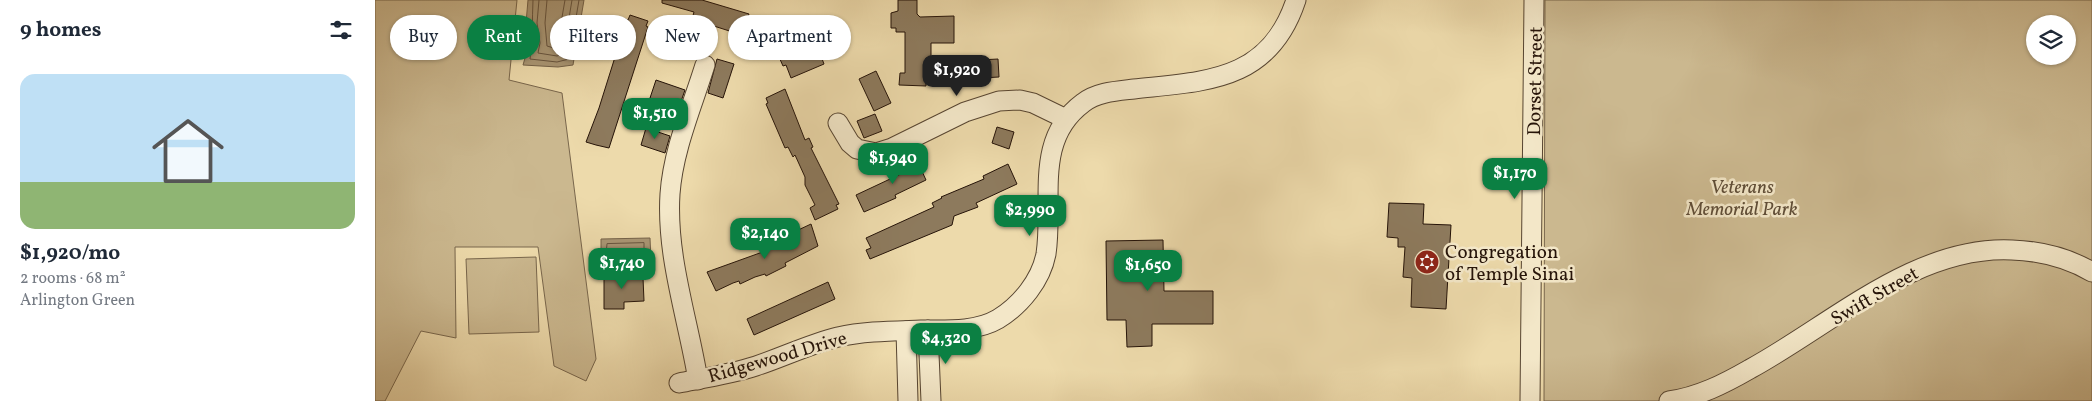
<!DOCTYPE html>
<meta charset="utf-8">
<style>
body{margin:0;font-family:Vollkorn,serif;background:#f2f2f3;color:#1f2937;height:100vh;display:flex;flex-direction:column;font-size:19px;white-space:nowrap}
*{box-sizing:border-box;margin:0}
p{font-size:16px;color:#747a83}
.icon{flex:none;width:28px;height:28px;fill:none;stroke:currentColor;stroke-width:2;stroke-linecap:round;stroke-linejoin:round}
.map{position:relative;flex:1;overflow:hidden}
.details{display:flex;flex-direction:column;background:#fff;width:375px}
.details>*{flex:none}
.banner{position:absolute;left:15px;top:15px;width:475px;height:45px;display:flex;gap:10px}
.buttons{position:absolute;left:1651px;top:15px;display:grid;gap:10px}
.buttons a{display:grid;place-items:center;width:50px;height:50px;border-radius:50%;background:#fff;box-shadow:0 1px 4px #0004;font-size:25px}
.price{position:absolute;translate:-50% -42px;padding:0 11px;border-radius:10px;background:#0b8043;color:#fff;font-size:16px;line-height:32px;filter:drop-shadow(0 1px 2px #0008)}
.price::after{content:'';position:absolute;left:50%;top:30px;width:15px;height:11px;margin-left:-8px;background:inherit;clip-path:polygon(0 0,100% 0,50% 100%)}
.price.selected{background:#222;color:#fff}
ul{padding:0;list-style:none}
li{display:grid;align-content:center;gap:10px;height:265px;padding:0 20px}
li+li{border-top:1px solid #e0e1e3}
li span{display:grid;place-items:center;height:155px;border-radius:15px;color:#555}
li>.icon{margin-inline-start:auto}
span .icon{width:90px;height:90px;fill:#fffc;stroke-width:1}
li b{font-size:21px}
h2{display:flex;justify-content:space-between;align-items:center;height:60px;padding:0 20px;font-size:21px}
.chip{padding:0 18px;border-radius:22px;background:#fff;box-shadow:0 1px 4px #0004;font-size:18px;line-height:45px}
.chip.selected{background:#0b8043;color:#fff}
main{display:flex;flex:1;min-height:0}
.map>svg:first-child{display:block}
.green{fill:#cbb88f;stroke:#78664c;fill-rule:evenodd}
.water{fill:#a99674;stroke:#746249}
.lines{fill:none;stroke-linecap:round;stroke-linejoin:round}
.shore{stroke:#67543e;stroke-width:1}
.building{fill:#8d7a5d;stroke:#251308}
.minor-casing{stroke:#574531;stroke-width:21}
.minor{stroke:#f3e7c8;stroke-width:19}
.labels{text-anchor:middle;stroke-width:5;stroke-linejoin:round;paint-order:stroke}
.street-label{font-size:19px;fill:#251308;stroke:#f3e7c8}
.park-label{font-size:19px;font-style:italic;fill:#5f4d37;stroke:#f3e7c8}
.poi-label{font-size:19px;fill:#251308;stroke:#f3e7c8;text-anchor:start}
</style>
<main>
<section class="details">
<h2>9 homes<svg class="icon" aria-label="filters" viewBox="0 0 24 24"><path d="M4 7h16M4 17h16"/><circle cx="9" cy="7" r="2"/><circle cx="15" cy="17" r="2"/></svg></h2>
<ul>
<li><span style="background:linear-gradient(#bfe0f5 70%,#8fb573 0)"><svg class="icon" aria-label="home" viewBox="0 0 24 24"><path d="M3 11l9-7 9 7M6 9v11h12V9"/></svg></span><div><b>$1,920/mo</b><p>2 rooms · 68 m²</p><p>Arlington Green</p></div></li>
</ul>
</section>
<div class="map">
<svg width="1717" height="401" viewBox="0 0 1717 401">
<rect width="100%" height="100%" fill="#eddaab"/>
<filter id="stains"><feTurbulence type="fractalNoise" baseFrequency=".004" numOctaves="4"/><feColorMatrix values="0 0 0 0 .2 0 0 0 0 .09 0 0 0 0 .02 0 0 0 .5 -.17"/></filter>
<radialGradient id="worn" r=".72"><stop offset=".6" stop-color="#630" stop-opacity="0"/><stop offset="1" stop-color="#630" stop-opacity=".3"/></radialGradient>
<g class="green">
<polygon points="0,0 142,0 134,80 187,93 221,359 211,381 179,366 163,247 80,247 81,338 46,331 10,401 0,401"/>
<path d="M 1170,0 L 1717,0 L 1717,401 L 1169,401 ZM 1660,24 L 1692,24 L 1692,56 L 1660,56 Z"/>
<polygon points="161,257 164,332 94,334 91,259"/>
</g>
<g class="water">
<polygon points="153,0 209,0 198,65 183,67 148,65 154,44 151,23"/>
<polygon points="275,238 276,260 226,261 226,239"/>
</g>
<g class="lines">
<g class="shore">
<path d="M 158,0 C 157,20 158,40 155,59 L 182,62 L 194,59 L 204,0"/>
<polyline points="164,0 162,23 165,43 163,53 182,56 188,54 197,0"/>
<polyline points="172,0 170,23 172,46 179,48 182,46 190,0"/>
<polygon points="269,243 269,255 231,254 232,244"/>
</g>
</g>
<g class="building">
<polygon points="287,0 327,0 374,14 367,35 317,19 319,12 287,3"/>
<polygon points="523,0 542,0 542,14 545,17 579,16 579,43 556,43 556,58 551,58 551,86 524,85 525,73 530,73 530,32 521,32 521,28 516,28 516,13 523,11"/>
<polygon points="255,15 273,21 271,26 273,27 234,148 221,145 211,142 224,108 246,38 244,38 250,19 253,20"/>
<polygon points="441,43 449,64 416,78 411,65 408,66 404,57"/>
<polygon points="342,59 359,64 348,98 333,93"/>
<polygon points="623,59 624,77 606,78 605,60"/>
<polygon points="501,71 516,103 499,111 484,79"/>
<polygon points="281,80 310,90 304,107 275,98"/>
<polygon points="410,89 430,140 434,138 438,147 436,148 464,204 461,205 463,209 440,220 435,208 440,205 430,185 430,177 420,155 418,157 413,147 410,148 391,104 393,103 391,98"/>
<polygon points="500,114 507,131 489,138 482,121"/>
<polygon points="622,127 639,132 634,149 617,143"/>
<polygon points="271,128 295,136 290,153 266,145"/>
<polygon points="539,154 551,180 520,195 521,198 489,212 481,195 530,172 525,161"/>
<polygon points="633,164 642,184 601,203 603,207 579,216 577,225 495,259 491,250 496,248 491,238 559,207 557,203 567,198 566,197 609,179 608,176"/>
<polygon points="1014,203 1049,204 1048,224 1076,225 1071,309 1036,307 1037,278 1028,277 1030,247 1023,247 1023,238 1012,237"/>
<polygon points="436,224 443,246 410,263 411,266 391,276 390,274 380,277 365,284 364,281 358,283 341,291 332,272 407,245 404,239"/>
<polygon points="788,240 789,291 838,291 838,324 777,324 777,346 752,347 751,320 732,320 731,241"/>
<polygon points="229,272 249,272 249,278 268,278 269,301 249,302 249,309 229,309"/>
<polygon points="453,282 460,299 379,335 372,319"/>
</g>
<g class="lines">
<defs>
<g id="minor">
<polyline points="463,123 475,143 482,149 501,153 517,148 590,112 624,101 645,100 658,103 691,119"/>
<polyline points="553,330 556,401"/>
<polyline points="531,331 533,401"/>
<path d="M 323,380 C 313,319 291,256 295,194 C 298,150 317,107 330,65"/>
<path d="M 304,383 C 330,378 356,374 381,366 C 408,357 435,344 463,337 C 490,331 518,331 546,330 C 571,330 601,332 623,319 C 646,305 666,280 671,254 C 679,201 658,140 708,103 C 722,92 742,91 759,89 C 831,81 894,82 921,0"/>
<polyline points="1155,401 1159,0"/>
<path d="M 1294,401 C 1323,397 1349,384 1375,369 C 1456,325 1541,245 1637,250 C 1665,251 1693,258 1717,272"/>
</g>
</defs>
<use href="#minor" class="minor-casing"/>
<use href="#minor" class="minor"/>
</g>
<defs>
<symbol id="synagogue-disc" viewBox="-11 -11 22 22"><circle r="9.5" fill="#8f2418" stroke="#f3e7c8"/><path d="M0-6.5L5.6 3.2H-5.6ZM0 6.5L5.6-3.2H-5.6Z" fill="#fff"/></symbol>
</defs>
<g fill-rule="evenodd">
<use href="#synagogue-disc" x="1038" y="248" width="28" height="28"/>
</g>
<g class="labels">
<g class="street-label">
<text transform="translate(1159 81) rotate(-89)" y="7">Dorset Street</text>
<text transform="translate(1499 295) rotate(-30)" y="7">Swift Street</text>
<text transform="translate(402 356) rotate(-16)" y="7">Ridgewood Drive</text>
</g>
<g class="park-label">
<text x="1367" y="193">Veterans<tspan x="1367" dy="22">Memorial Park</tspan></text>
</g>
<g class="poi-label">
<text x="1070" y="258">Congregation<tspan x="1070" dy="22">of Temple Sinai</tspan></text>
</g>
</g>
<rect width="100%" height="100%" filter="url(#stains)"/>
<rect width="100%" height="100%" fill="url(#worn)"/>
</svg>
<div class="buttons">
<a><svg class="icon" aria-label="layers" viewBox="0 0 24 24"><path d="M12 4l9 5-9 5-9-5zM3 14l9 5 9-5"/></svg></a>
</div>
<b class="price selected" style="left:582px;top:97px">$1,920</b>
<b class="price" style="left:280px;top:140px">$1,510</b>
<b class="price" style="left:518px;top:185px">$1,940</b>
<b class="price" style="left:1140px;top:200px">$1,170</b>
<b class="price" style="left:655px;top:237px">$2,990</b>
<b class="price" style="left:390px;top:260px">$2,140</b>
<b class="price" style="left:247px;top:290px">$1,740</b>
<b class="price" style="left:773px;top:292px">$1,650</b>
<b class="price" style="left:571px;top:365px">$4,320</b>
<div class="banner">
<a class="chip">Buy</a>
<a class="chip selected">Rent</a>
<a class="chip">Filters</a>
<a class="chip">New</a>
<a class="chip">Apartment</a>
</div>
</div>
</main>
